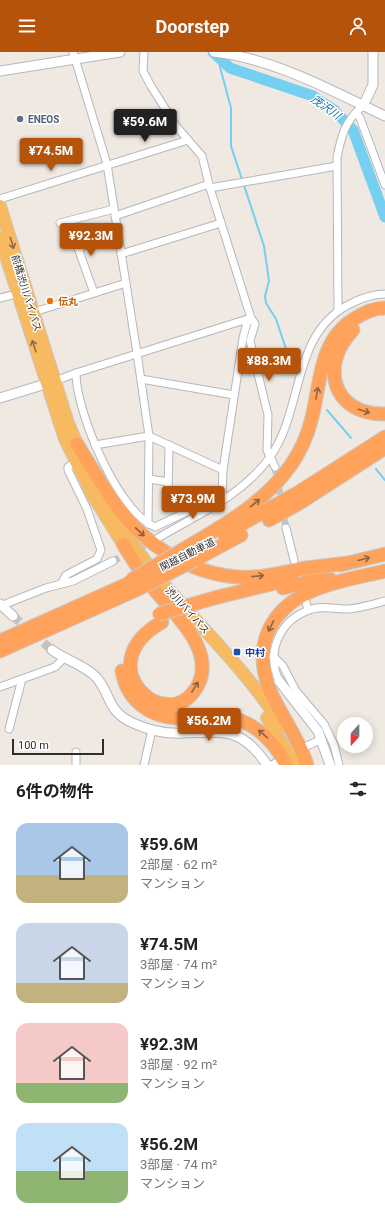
<!DOCTYPE html>
<html lang="ja">
<meta charset="utf-8">
<style>
body{margin:0;font-family:Roboto,"Noto Sans JP",sans-serif;background:#f6f6f6;color:#222;height:100vh;display:flex;flex-direction:column;font-size:15px;white-space:nowrap}
*{box-sizing:border-box;margin:0}
p{font-size:13px;color:#767676}
.icon{flex:none;width:22px;height:22px;fill:none;stroke:currentColor;stroke-width:2;stroke-linecap:round;stroke-linejoin:round}
.map{position:relative;height:713px;overflow:hidden}
.drawer{display:flex;flex-direction:column;background:#fff;flex:1}
.drawer>*{flex:none}
.needle{width:26px;rotate:201deg}
.buttons{position:absolute;left:337px;top:665px;display:grid;gap:8px}
.buttons a{display:grid;place-items:center;width:36px;height:36px;border-radius:50%;background:#fff;box-shadow:0 2px 10px #0003;font-size:20px}
.scale{position:absolute;left:12px;bottom:10px;width:92px;box-sizing:border-box;padding-left:4px;border:2px solid #2e2e2e;border-top:0;font-size:11px;line-height:14px;white-space:nowrap;color:#2e2e2e;-webkit-text-stroke:3px #fff;paint-order:stroke}
.price{position:absolute;translate:-50% -34px;padding:0 9px;border-radius:4px;background:#b45309;color:#fff;font-size:13px;line-height:26px;filter:drop-shadow(0 1px 2px #0008)}
.price::after{content:'';position:absolute;left:50%;top:24px;width:12px;height:9px;margin-left:-6px;background:inherit;clip-path:polygon(0 0,100% 0,50% 100%)}
.price.selected{background:#222;color:#fff}
ul{padding:0;list-style:none}
li{display:flex;align-items:center;gap:12px;height:100px;padding:0 16px}
li span{display:grid;place-items:center;flex:none;width:112px;height:80px;border-radius:12px;color:#555}
li>.icon{margin-inline-start:auto}
span .icon{width:48px;height:48px;fill:#fffc;stroke-width:1}
li b{font-size:17px}
h2{display:flex;justify-content:space-between;align-items:center;height:48px;padding:0 16px;font-size:17px}
header{display:flex;justify-content:space-between;align-items:center;height:52px;padding:0 16px;background:#b45309;color:#fff;font-size:18px;font-weight:700}
.map>svg:first-child{display:block}
.lines{fill:none;stroke-linecap:round;stroke-linejoin:round}
.stream{stroke:#75cff0;stroke-width:2}
.river{stroke:#75cff0;stroke-width:11}
.minor-tunnel{stroke:#c8c4bd;stroke-width:7;stroke-dasharray:7 3.5;stroke-linecap:butt}
.tertiary-tunnel{stroke:#c8c4bd;stroke-width:9;stroke-dasharray:9 4.5;stroke-linecap:butt}
.minor-casing{stroke:#b4b7c1;stroke-width:9}
.tertiary-casing{stroke:#b4b7c1;stroke-width:11}
.trunk-casing{stroke:#c9c9c9;stroke-width:14}
.motorway-casing{stroke:#c9c9c9;stroke-width:15}
.minor{stroke:#fff;stroke-width:7}
.tertiary{stroke:#fff;stroke-width:9}
.trunk{stroke:#f8ba60;stroke-width:12}
.motorway{stroke:#ffa35c;stroke-width:13}
.motorway-bridge-casing{stroke:#c9c9c9;stroke-width:15;stroke-linecap:butt}
.motorway-bridge{stroke:#ffa35c;stroke-width:13}
.oneway{stroke:#896d44}
.oneway2{stroke:#8c6343}
.service-dot{fill:#5c6f8a;stroke:#fff;stroke-width:1.5}
.food-dot{fill:#e8710a;stroke:#fff;stroke-width:1.5}
.transit-dot{fill:#1a4fb4;stroke:#fff;stroke-width:1.5}
.labels{text-anchor:middle;stroke-width:3;stroke-linejoin:round;paint-order:stroke}
.service-label{font-size:10px;font-weight:bold;fill:#4e5e75;stroke:#fff;text-anchor:start}
.street-label{font-size:10px;fill:#2e2e2e;stroke:#fff}
.food-label{font-size:10px;font-weight:bold;fill:#c56008;stroke:#fff;text-anchor:start}
.transit-label{font-size:10px;font-weight:bold;fill:#164399;stroke:#fff;text-anchor:start}
.water-label{font-size:11px;font-style:italic;fill:#0d6fa3;stroke:#fff}
</style>
<header><svg class="icon" aria-label="menu" viewBox="0 0 24 24"><path d="M4 6h16M4 12h16M4 18h16"/></svg>Doorstep<svg class="icon" aria-label="person" viewBox="0 0 24 24"><circle cx="12" cy="8" r="4"/><path d="M4 21q1-7 8-7t8 7"/></svg></header>
<div class="map">
<svg width="385" height="713" viewBox="0 0 385 713">
<rect width="100%" height="100%" fill="#efe9e1"/>
<g class="lines">
<g class="stream">
<polyline points="220,7 220,15 231,56 231,94 264,194 269,229 265,244 266,251 276,267 291,312 295,319"/>
<polyline points="327,358 351,386"/>
<polyline points="376,417 385,428"/>
</g>
<polyline class="river" points="213,0 230,16 313,44 334,58 353,78 385,165"/>
<g class="minor-tunnel">
<polyline points="275,415 286,476"/>
<polyline points="113,509 153,489"/>
</g>
<polyline class="tertiary-tunnel" points="13,564 52,598"/>
<defs>
<g id="minor">
<polyline points="73,0 107,112 137,301 149,384 148,472"/>
<polyline points="144,0 143,19 151,34 176,74 202,104 210,136 251,266 255,272 250,289 268,363 267,398 275,415"/>
<polyline points="356,61 360,66 385,133"/>
<polyline points="210,136 337,114"/>
<polyline points="0,147 188,88"/>
<polyline points="115,164 209,132"/>
<polyline points="60,171 114,157"/>
<polyline points="121,202 221,171"/>
<polyline points="94,241 78,196 118,183"/>
<polyline points="0,246 21,241"/>
<path d="M 338,258 L 337,106 C 341,85 345,68 363,54"/>
<polyline points="31,261 126,231"/>
<polyline points="76,321 251,266"/>
<polyline points="141,327 234,343"/>
<path d="M 55,329 L 76,321 C 76,360 118,460 155,475 L 222,443"/>
<polyline points="95,393 149,384 223,418"/>
<polyline points="149,427 168,430"/>
<polyline points="168,443 169,393"/>
<polyline points="222,443 223,418 243,286 248,267"/>
<polyline points="286,476 294,508"/>
<path d="M 158,486 C 197,463 243,443 270,405 C 304,358 291,283 348,253 C 359,247 372,242 385,242"/>
<polyline points="61,532 66,523 97,507 101,498 87,457 68,418 68,415 75,410"/>
<polyline points="306,550 308,558"/>
<polyline points="0,554 46,536 73,529 113,509"/>
<polyline points="273,604 283,614 296,639 324,672 334,693 339,713"/>
<path d="M 279,629 C 266,600 279,569 309,558 C 321,553 333,557 346,557 C 359,557 373,552 385,549"/>
<polyline points="0,635 55,615 63,607"/>
<polyline points="9,677 22,627"/>
<polyline points="307,694 322,687"/>
<polyline points="76,700 76,713"/>
<polyline points="144,713 152,678"/>
<polyline points="272,713 279,709"/>
</g>
<g id="tertiary">
<path d="M 214,0 C 275,7 330,38 385,64"/>
<polyline points="0,19 120,0"/>
<polyline points="363,54 373,33 373,0"/>
<polyline points="0,346 52,330"/>
<polyline points="0,552 13,564"/>
<path d="M 52,598 C 65,608 85,613 96,625 C 111,641 106,659 133,671 C 148,678 166,682 183,681 C 224,680 242,675 267,713"/>
<polyline points="279,629 318,679 330,713"/>
</g>
<g id="trunk">
<polyline points="0,154 68,371 81,401"/>
<polyline points="0,186 65,387 92,442 128,500"/>
<path d="M 98,436 C 116,469 137,500 161,529 C 202,577 248,620 282,674"/>
<polyline points="267,666 295,713"/>
</g>
<g id="motorway">
<path d="M 353,278 C 319,313 332,363 385,362"/>
<path d="M 77,392 C 91,414 104,438 120,458 C 151,499 202,528 254,525 C 272,524 289,519 306,516 C 320,514 334,513 348,511"/>
<polyline points="269,468 298,452 385,396"/>
<polyline points="224,482 299,440 385,385"/>
<path d="M 123,492 C 132,507 142,523 154,537 C 173,561 216,597 198,633 C 169,688 85,614 162,570"/>
<path d="M 187,495 C 225,473 265,450 291,413 C 300,400 307,385 311,369 C 321,333 318,289 354,267 C 363,261 374,256 385,256"/>
<polyline points="195,508 241,483"/>
<polyline points="340,513 385,502"/>
<polyline points="283,536 310,529 330,527"/>
<polyline points="218,545 292,527"/>
<polyline points="0,589 132,530"/>
<polyline points="0,599 136,538"/>
<path d="M 122,619 C 127,650 153,667 183,666 C 199,666 216,663 232,666 C 257,672 275,691 286,713"/>
<path d="M 307,713 C 299,686 280,663 269,636 C 262,617 260,599 268,580 C 287,535 343,529 385,519"/>
</g>
</defs>
<use href="#minor" class="minor-casing"/>
<use href="#tertiary" class="tertiary-casing"/>
<use href="#trunk" class="trunk-casing"/>
<use href="#motorway" class="motorway-casing"/>
<use href="#minor" class="minor"/>
<use href="#tertiary" class="tertiary"/>
<use href="#trunk" class="trunk"/>
<use href="#motorway" class="motorway"/>
<defs>
<g id="motorway-bridge">
<polyline points="131,528 187,495"/>
<polyline points="136,538 195,508"/>
<polyline points="159,562 218,545"/>
</g>
</defs>
<use href="#motorway-bridge" class="motorway-bridge-casing"/>
<use href="#motorway-bridge" class="motorway-bridge"/>
</g>
<defs><path id="oneway-shaft" d="M-6 0H5M1.5-3L5.5 0L1.5 3" fill="none" stroke-width="1.6" stroke-linecap="round" stroke-linejoin="round"/></defs>
<g class="oneway">
<use href="#oneway-shaft" transform="translate(12 191) rotate(73)"/>
<use href="#oneway-shaft" transform="translate(34 294) rotate(-108)"/>
</g>
<g class="oneway2">
<use href="#oneway-shaft" transform="translate(317 341) rotate(-80)"/>
<use href="#oneway-shaft" transform="translate(364 359) rotate(18)"/>
<use href="#oneway-shaft" transform="translate(255 451) rotate(-40)"/>
<use href="#oneway-shaft" transform="translate(140 480) rotate(43)"/>
<use href="#oneway-shaft" transform="translate(364 507) rotate(-14)"/>
<use href="#oneway-shaft" transform="translate(258 524) rotate(-6)"/>
<use href="#oneway-shaft" transform="translate(271 574) rotate(116)"/>
<use href="#oneway-shaft" transform="translate(195 635) rotate(-58)"/>
<use href="#oneway-shaft" transform="translate(263 682) rotate(-139)"/>
</g>
<circle class="service-dot" cx="20" cy="67" r="4"/>
<circle class="food-dot" cx="50" cy="249" r="4"/>
<rect class="transit-dot" x="233" y="596" width="8" height="8" rx="2"/>
<g class="labels">
<g class="service-label">
<text x="28" y="71">ENEOS</text>
</g>
<g class="street-label">
<text transform="translate(27 241) rotate(73)" y="4">前橋渋川バイパス</text>
<text transform="translate(187 502) rotate(-27)" y="4">関越自動車道</text>
<text transform="translate(188 558) rotate(48)" y="4">渋川バイパス</text>
</g>
<g class="food-label">
<text x="58" y="253">伝丸</text>
</g>
<g class="transit-label">
<text x="245" y="604">中村</text>
</g>
<g class="water-label">
<text transform="translate(326 55) rotate(35)" y="4">茂沢川</text>
</g>
</g>
</svg>
<div class="buttons">
<a><svg class="needle" viewBox="-14 -14 28 28"><path d="M0-13l5 13h-10z" fill="#e53935"/><path d="M0 13l5-13h-10z" fill="#767676"/></svg></a>
</div>
<div class="scale">100 m</div>
<b class="price selected" style="left:145px;top:91px">¥59.6M</b>
<b class="price" style="left:51px;top:120px">¥74.5M</b>
<b class="price" style="left:91px;top:205px">¥92.3M</b>
<b class="price" style="left:269px;top:330px">¥88.3M</b>
<b class="price" style="left:193px;top:468px">¥73.9M</b>
<b class="price" style="left:209px;top:690px">¥56.2M</b>
</div>
<section class="drawer">
<h2>6件の物件<svg class="icon" aria-label="filters" viewBox="0 0 24 24"><path d="M4 7h16M4 17h16"/><circle cx="9" cy="7" r="2"/><circle cx="15" cy="17" r="2"/></svg></h2>
<ul>
<li><span style="background:linear-gradient(#a9c7e8 65%,#c2b280 0)"><svg class="icon" aria-label="home" viewBox="0 0 24 24"><path d="M3 11l9-7 9 7M6 9v11h12V9"/></svg></span><div><b>¥59.6M</b><p>2部屋 · 62 m²</p><p>マンション</p></div></li>
<li><span style="background:linear-gradient(#c9d6e8 75%,#c2b280 0)"><svg class="icon" aria-label="home" viewBox="0 0 24 24"><path d="M3 11l9-7 9 7M6 9v11h12V9"/></svg></span><div><b>¥74.5M</b><p>3部屋 · 74 m²</p><p>マンション</p></div></li>
<li><span style="background:linear-gradient(#f6c9c9 75%,#8fb573 0)"><svg class="icon" aria-label="home" viewBox="0 0 24 24"><path d="M3 11l9-7 9 7M6 9v11h12V9"/></svg></span><div><b>¥92.3M</b><p>3部屋 · 92 m²</p><p>マンション</p></div></li>
<li><span style="background:linear-gradient(#bfe0f5 60%,#8fb573 0)"><svg class="icon" aria-label="home" viewBox="0 0 24 24"><path d="M3 11l9-7 9 7M6 9v11h12V9"/></svg></span><div><b>¥56.2M</b><p>3部屋 · 74 m²</p><p>マンション</p></div></li>
</ul>
</section>
